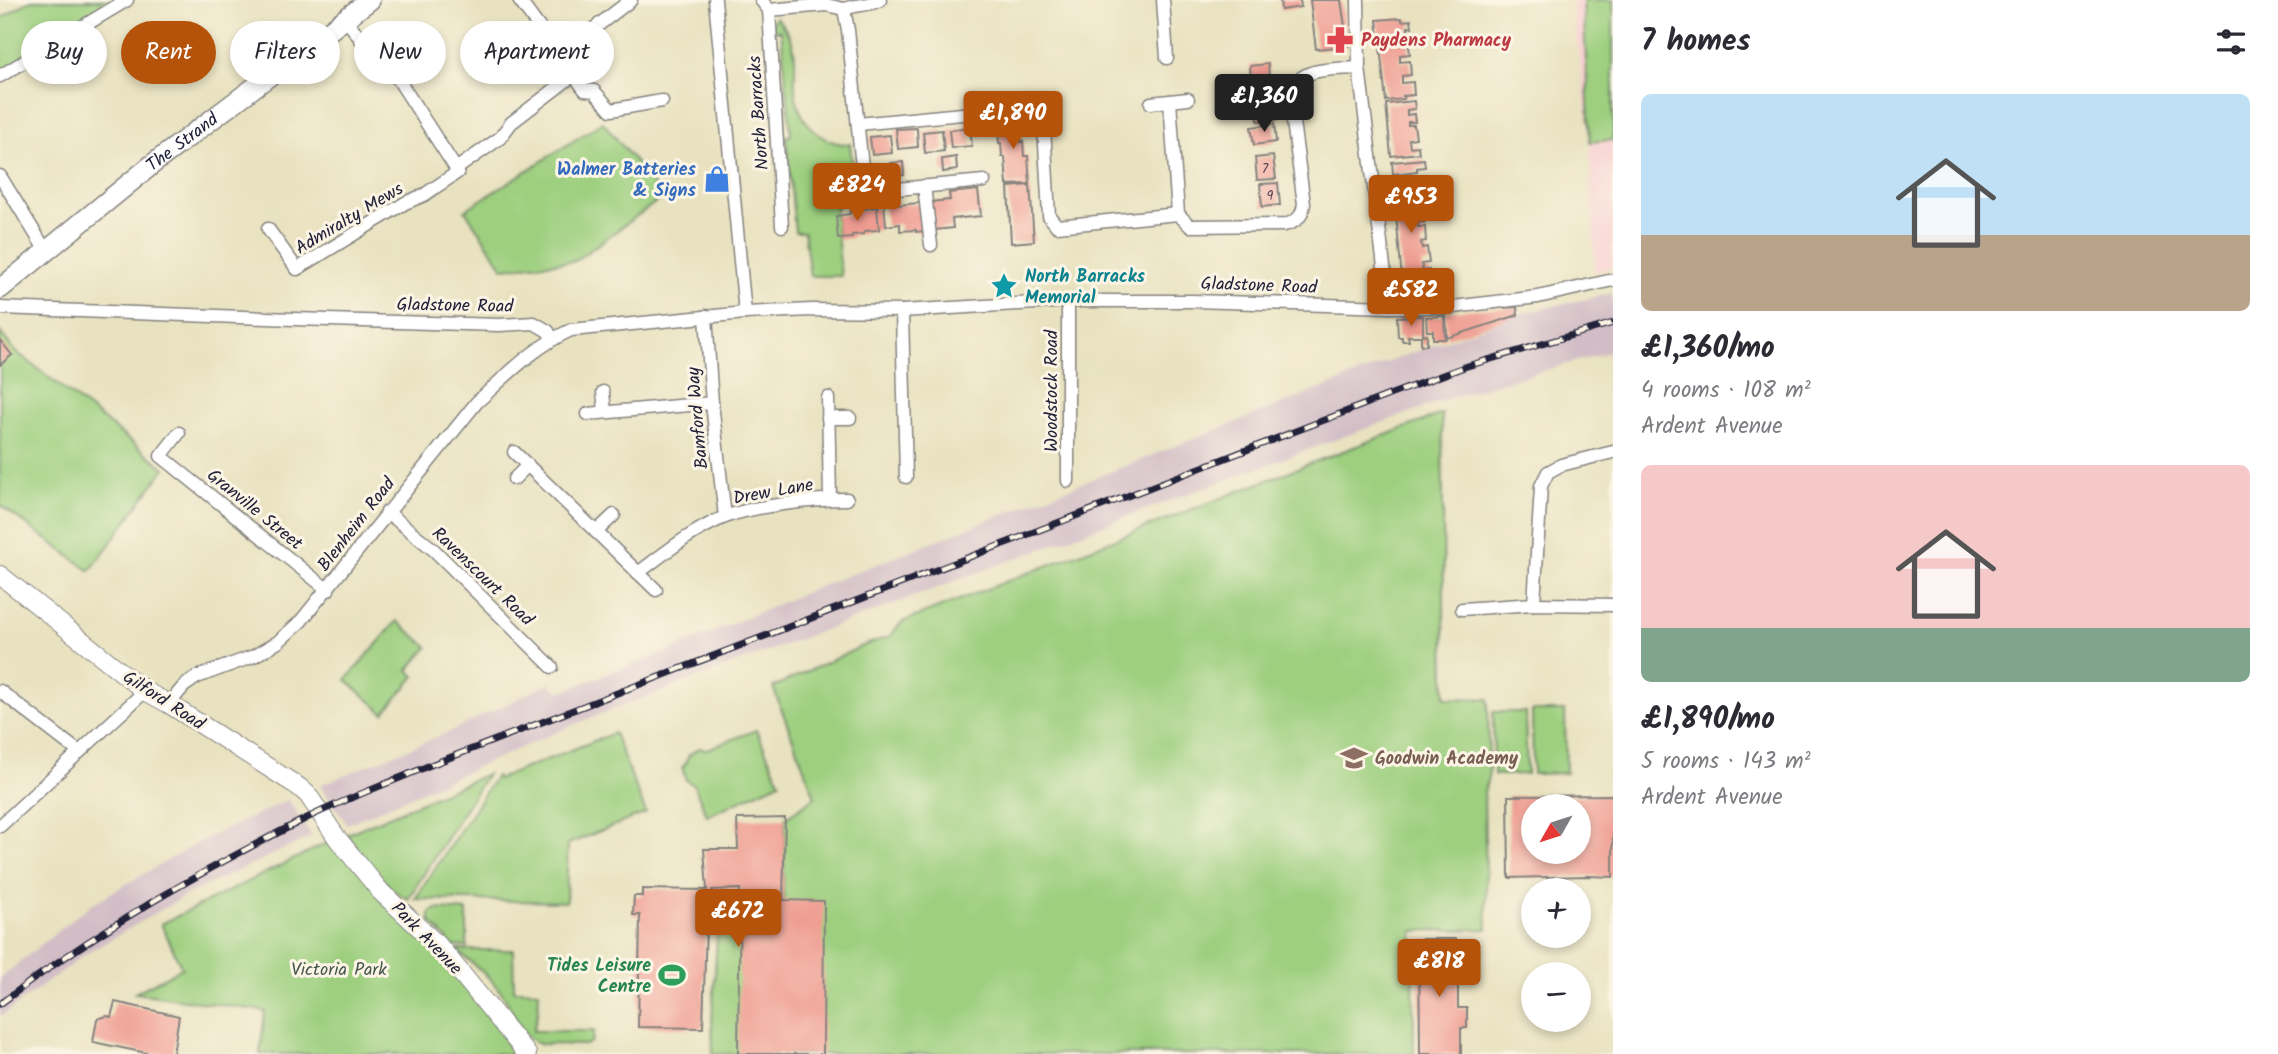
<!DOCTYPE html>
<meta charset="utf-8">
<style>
body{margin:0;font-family:Kalam,sans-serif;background:#f7f7f7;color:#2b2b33;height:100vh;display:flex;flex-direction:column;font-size:26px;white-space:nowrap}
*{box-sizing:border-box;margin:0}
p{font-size:23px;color:#7c7c81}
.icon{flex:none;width:38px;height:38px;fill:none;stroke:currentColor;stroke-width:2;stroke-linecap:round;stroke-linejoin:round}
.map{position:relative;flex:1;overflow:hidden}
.drawer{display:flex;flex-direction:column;background:#fff;width:665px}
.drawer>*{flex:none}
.guide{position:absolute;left:21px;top:21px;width:665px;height:63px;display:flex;gap:14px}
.needle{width:46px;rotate:231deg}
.buttons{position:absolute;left:1521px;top:794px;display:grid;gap:14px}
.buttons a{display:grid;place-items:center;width:70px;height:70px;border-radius:50%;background:#fff;box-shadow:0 4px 10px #0003;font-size:35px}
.price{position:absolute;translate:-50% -60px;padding:0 16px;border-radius:7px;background:#b45309;color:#fff;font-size:23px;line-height:46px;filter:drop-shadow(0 2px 4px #0008)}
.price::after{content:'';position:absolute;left:50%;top:42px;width:21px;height:16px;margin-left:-10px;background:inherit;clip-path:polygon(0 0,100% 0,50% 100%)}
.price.active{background:#222;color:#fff}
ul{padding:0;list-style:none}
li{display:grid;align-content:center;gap:14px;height:371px;padding:0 28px}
li span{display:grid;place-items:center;height:217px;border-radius:10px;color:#555}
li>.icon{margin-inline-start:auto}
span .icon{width:126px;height:126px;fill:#fffc;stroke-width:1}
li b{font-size:30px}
h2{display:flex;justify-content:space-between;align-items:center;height:84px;padding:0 28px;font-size:30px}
.pill{padding:0 24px;border-radius:32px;background:#fff;box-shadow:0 4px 10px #0003;font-size:24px;line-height:63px}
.pill.active{background:#b45309;color:#fff}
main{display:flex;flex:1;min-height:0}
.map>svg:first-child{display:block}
.built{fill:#f7cfd1}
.industrial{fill:#d2bdc6}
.green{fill:#9dcf7f;stroke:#60785d;stroke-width:2}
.building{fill:#ef9c91;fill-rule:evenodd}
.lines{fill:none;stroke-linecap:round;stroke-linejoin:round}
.street-casing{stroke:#85827e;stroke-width:15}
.secondary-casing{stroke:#85827e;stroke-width:20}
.primary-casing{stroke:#85827e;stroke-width:22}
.street{stroke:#fff;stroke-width:12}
.secondary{stroke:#fff;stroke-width:18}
.primary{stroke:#fff;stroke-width:19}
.rail-casing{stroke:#22223b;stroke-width:7}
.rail{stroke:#fcf5e5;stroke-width:4.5;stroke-dasharray:13;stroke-linecap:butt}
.labels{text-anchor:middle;stroke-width:6;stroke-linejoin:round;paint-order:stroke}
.number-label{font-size:14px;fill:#554050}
.health-label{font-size:18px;font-weight:bold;fill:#be3a42;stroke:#fcf5e5;text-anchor:start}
.street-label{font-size:18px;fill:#22223b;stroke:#fcf5e5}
.shop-label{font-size:18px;font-weight:bold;fill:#366cbe;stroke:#fcf5e5;text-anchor:end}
.culture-label{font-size:18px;font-weight:bold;fill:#0d838f;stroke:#fcf5e5;text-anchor:start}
.education-label{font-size:18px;font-weight:bold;fill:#785e54;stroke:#fcf5e5;text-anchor:start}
.leisure-label{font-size:18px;font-weight:bold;fill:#27864d;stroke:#fcf5e5;text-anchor:end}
.park-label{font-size:18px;fill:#47564f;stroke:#fcf5e5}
</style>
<main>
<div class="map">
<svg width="1613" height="1054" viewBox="0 0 1613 1054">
<rect width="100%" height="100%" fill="#fcf5e5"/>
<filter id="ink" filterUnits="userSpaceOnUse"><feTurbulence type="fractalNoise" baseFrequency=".0143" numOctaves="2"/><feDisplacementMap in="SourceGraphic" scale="14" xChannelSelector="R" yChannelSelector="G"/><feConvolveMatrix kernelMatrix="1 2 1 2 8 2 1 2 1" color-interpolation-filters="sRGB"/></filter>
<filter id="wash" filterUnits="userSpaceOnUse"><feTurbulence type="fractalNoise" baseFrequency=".00686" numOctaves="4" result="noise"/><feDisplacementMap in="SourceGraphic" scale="28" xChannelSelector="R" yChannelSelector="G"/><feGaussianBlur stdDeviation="1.57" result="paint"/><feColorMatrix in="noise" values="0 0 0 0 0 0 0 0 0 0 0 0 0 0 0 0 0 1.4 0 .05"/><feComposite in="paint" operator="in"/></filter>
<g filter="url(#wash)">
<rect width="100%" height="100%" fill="#e8e2c0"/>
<polygon class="built" points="1574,0 1613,0 1613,267 1595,272 1590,142 1572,3"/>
<g class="industrial">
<polygon points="1613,293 1613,351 1455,396 1195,491 582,721 347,824 320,785 449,732 550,683 559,692 669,651 806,592 1409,354 1523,313"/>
<polygon points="288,800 312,836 188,894 84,955 0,1017 0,978 90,905 203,840"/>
</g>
<g class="green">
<polygon points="31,0 114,0 117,6 0,76 0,19"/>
<polygon points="1583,0 1613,0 1613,140 1590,142"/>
<path d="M 776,17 C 783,25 790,34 793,45 C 797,59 794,73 795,88 C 797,118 818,145 850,144 L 855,186 L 835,210 L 841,276 L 810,276 L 804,232 L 795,232 L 786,136 L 791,136 L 781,31 L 772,30 L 774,19 Z"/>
<polygon points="603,122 663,197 575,261 503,268 465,210"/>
<polygon points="0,332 14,350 165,468 90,571 0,505"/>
<polygon points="1442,414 1445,698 1488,699 1489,773 1484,793 1487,929 1413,931 1414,1054 713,1054 712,1021 718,919 739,920 740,899 783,900 785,818 815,797 773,687 865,645 889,637 902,622 1306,465"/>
<polygon points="397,621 428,647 408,670 415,676 384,713 346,680"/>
<polygon points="1532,711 1565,711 1566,773 1533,774"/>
<polygon points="1493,712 1525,712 1527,774 1494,775"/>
<polygon points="756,730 780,782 707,816 694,785 686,780 682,767 685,765 689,755 699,748 707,749"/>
<polygon points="614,733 646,813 568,844 566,902 415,899 496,776 498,779"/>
<path d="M 487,774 L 408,899 C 386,891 361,852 347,834 Z"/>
<polygon points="337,838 527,1054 260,1054 265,1011 135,993 182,968 161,924"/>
<polygon points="437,909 467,911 467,947 453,946 430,921 430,912"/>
<path d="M 456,950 L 513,950 L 514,990 L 539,991 L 538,1012 L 533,1031 L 594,1031 L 592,1041 L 586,1045 L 540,1044 C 519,1037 513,1009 501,992 C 489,975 472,963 456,950 Z"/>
</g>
<g id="blocks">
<g class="building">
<polygon points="1280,0 1300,0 1301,7 1281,10"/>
<polygon points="1310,0 1341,0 1348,46 1316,49"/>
<polygon points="1402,18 1402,21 1411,20 1412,27 1408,27 1408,34 1398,36 1398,40 1409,39 1409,46 1410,54 1400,55 1400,62 1410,61 1411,75 1402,76 1402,83 1413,82 1414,95 1403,96 1404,99 1386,101 1377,20"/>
<polygon points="1268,64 1270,87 1252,89 1250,66"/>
<polygon points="1274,97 1277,120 1258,121 1256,99"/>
<polygon points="1414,101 1415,109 1407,110 1407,115 1414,114 1415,122 1408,122 1408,125 1414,125 1416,138 1409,139 1410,147 1418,146 1419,153 1391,156 1386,104"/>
<polygon points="1016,116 1017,129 1020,129 1021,142 1023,141 1024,156 1028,156 1030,184 1007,185 1005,157 1002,157 1001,143 999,143 998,130 995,130 995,117"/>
<polygon points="1274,124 1276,142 1254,145 1251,127"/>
<polygon points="970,127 972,146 951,148 949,130"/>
<polygon points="917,128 918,147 898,149 896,129"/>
<polygon points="942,130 944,151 925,153 923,132"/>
<polygon points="890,135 892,153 872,155 870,137"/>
<polygon points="1273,156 1276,179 1257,180 1255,158"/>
<polygon points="956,157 957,170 943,172 942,159"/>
<polygon points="1424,159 1425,167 1417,168 1417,171 1393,174 1392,162"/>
<polygon points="903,162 904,175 890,176 890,163"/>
<polygon points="1422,182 1423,200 1416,201 1416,205 1417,209 1424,209 1425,222 1418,222 1418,227 1425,227 1426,241 1421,242 1422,248 1427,247 1429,263 1421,264 1422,267 1422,271 1429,270 1431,283 1423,283 1424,287 1403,289 1393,184"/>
<polygon points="1278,183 1280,205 1262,207 1260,184"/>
<polygon points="1030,185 1034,241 1011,243 1008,187"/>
<polygon points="978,190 981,216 952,219 953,228 916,232 916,230 900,231 900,224 886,226 884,203 897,202 898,205 950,200 949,193"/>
<polygon points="877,207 879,230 864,231 864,234 852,235 852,238 838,239 836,216 850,214 850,211"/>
<polygon points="1517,307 1518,315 1447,338 1446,311"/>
<polygon points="1423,316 1423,335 1427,335 1427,345 1421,345 1421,336 1408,336 1409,341 1402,341 1402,337 1398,337 1397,317"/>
<polygon points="1444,316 1445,339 1433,339 1433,331 1427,331 1426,317"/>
<polygon points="0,340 12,355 0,365"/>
<path d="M 1613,795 L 1613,877 L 1588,876 L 1509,878 L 1508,796 ZM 1533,807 L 1578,807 L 1578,852 L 1533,852 Z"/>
<polygon points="785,818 783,900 824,901 823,1054 738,1054 740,889 712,890 711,923 706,924 703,1028 638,1027 640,915 633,915 634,896 642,896 642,889 707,890 704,849 738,849 737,819"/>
<polygon points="1419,939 1456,939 1456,975 1440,975 1440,982 1458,982 1458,1008 1467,1008 1467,1028 1461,1028 1461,1054 1420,1054"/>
<polygon points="115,1002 179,1016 173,1054 151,1054 93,1042 97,1019 107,1016 111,1017"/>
</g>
</g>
</g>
<g filter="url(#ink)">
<use href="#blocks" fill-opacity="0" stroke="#85827e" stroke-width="2"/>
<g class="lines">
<defs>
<g id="street">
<polyline points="519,0 585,90 594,91 611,110 662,101"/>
<polyline points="715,0 745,313"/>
<polyline points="761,0 769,10 782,226"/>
<polyline points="1163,0 1167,58"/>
<polyline points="1358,0 1359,68 1389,307"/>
<path d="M 844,9 C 856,4 869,6 880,0"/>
<polyline points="769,10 826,5 844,9 848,30 863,177 870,187 886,190 984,181"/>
<polyline points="558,56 631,0"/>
<polyline points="0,76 127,0"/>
<polyline points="1170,101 1178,214"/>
<polyline points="1151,103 1188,99"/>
<path d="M 858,124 L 1024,108 C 1037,109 1040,114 1044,126 L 1049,216 L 1057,226 L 1178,214 L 1190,226 L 1284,225 C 1297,222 1302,217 1304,204 L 1290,99 C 1294,65 1332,70 1359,68"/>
<polyline points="456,169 500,138 511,123 567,80"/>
<polyline points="0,176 46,251"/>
<polyline points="924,186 931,245"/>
<polyline points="268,229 297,269 405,203 424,195 458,172 398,79 374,57 345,18"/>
<polyline points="1068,301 1068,481"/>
<polyline points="0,308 294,319 499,325 534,323 548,331 552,338"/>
<polyline points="902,311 906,477"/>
<polyline points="706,316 712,403 725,517"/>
<polyline points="603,392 605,412"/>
<polyline points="828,398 830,499"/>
<polyline points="588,414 712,403"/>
<polyline points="828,418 850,418"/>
<polyline points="179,433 161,456 328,590"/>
<polyline points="514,452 656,590"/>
<polyline points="514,479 528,465"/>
<polyline points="387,512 434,550 552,667"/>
<polyline points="596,532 614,515"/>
<path d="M 638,573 C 665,553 693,530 725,517 C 753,506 816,499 847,499"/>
<polyline points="1534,604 1541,486 1548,472 1561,465 1613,452"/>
<polyline points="1462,609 1534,604 1613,605"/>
<polyline points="0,691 79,752"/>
<path d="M 169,704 L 184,686 L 197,677 L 254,656 L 278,642 L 301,621 L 477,402 C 506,376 535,346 571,330 L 745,313 L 812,310 L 902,311 L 1068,301 L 1193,301 L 1389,307 L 1453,307 L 1538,297 L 1613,280"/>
<polyline points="0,826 145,691"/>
</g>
<polyline id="secondary" points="0,575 145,691 169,704 299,787 308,795 337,838 381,892 439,946 527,1054"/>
<g id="primary">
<path id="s1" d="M 0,289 L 154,163 L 370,0"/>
</g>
</defs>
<use href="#street" class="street-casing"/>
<use href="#secondary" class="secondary-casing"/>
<use href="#primary" class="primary-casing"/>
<use href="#street" class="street"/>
<use href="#secondary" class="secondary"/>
<use href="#primary" class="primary"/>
<defs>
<path id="rail" d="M 0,1004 C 94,932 199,872 305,819 C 345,799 387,784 428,766 L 1389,395 L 1464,367 L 1613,323"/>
</defs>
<use href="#rail" class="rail-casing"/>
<use href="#rail" class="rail"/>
</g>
</g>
<defs>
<symbol id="pharmacy-bare" viewBox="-9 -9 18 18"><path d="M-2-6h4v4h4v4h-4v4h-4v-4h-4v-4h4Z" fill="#e0444e" stroke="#fcf5e5" stroke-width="2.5" paint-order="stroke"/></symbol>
<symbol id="shop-bare" viewBox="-9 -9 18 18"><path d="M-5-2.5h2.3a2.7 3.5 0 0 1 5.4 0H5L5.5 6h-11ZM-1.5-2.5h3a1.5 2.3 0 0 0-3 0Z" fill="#3f7fe0" stroke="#fcf5e5" stroke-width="2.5" paint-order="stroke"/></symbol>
<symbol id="sight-bare" viewBox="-9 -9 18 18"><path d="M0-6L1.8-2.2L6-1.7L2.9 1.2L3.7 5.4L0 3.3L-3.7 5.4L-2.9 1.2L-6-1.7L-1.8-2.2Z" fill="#0f9aa8" stroke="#fcf5e5" stroke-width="2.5" paint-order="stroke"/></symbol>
<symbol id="school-bare" viewBox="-9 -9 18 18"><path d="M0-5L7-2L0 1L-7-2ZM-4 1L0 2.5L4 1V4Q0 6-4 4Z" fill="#8d6e63" stroke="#fcf5e5" stroke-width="2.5" paint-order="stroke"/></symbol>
<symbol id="stadium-bare" viewBox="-9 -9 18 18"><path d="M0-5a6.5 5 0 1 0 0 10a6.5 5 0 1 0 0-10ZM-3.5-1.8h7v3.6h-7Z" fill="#2e9e5b" stroke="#fcf5e5" stroke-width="2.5" paint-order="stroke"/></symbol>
</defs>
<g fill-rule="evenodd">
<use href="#pharmacy-bare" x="1321" y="21" width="38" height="38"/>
<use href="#shop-bare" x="698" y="160" width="38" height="38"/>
<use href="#sight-bare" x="985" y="267" width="38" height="38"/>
<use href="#school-bare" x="1335" y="739" width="38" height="38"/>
<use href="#stadium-bare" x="653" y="956" width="38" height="38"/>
</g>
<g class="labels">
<g class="number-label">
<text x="1265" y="173">7</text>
<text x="1270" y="200">9</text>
</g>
<g class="health-label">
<text x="1361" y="46">Paydens Pharmacy</text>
</g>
<g class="street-label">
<text transform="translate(758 113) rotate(-94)" y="6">North Barracks</text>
<text dy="6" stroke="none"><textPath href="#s1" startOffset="234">The Strand</textPath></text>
<text transform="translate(349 218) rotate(-31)" y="6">Admiralty Mews</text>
<text transform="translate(1259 285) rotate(2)" y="6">Gladstone Road</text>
<text transform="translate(455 305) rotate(1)" y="6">Gladstone Road</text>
<text transform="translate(1051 391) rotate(-90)" y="6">Woodstock Road</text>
<text transform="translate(697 418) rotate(-95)" y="6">Bamford Way</text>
<text transform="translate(773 491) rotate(-10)" y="6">Drew Lane</text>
<text transform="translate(255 509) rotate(39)" y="6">Granville Street</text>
<text transform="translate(356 524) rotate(-52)" y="6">Blenheim Road</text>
<text transform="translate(483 576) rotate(44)" y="6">Ravenscourt Road</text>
<text transform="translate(164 700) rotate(33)" y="6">Gilford Road</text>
<text transform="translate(427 938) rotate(46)" y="6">Park Avenue</text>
</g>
<g class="shop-label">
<text x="696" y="175">Walmer Batteries<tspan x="696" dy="21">&amp; Signs</tspan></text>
</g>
<g class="culture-label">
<text x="1025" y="282">North Barracks<tspan x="1025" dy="21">Memorial</tspan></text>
</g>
<g class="education-label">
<text x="1375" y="764">Goodwin Academy</text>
</g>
<g class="leisure-label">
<text x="651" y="971">Tides Leisure<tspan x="651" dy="21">Centre</tspan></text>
</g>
<g class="park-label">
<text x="339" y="975">Victoria Park</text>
</g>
</g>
</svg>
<div class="buttons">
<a><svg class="needle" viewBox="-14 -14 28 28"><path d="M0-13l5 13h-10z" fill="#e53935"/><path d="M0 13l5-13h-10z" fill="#7c7c81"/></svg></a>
<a>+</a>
<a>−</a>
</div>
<b class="price active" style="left:1264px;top:134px">£1,360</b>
<b class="price" style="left:1013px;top:151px">£1,890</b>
<b class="price" style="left:857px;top:223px">£824</b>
<b class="price" style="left:1411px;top:235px">£953</b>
<b class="price" style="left:1411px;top:328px">£582</b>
<b class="price" style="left:738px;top:949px">£672</b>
<b class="price" style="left:1439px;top:999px">£818</b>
<div class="guide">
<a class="pill">Buy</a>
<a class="pill active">Rent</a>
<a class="pill">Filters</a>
<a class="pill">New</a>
<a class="pill">Apartment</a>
</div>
</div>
<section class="drawer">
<h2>7 homes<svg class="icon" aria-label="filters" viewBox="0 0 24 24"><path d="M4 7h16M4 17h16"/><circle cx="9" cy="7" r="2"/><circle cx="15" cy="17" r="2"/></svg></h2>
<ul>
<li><span style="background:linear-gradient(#bfe0f5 65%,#b9a48a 0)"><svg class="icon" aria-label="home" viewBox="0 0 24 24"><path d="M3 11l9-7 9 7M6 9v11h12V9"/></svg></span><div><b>£1,360/mo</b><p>4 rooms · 108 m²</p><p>Ardent Avenue</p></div></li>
<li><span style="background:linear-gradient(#f6c9c9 75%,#7fa58c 0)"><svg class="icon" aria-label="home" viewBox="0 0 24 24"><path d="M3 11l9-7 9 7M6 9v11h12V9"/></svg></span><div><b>£1,890/mo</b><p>5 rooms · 143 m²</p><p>Ardent Avenue</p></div></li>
</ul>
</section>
</main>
